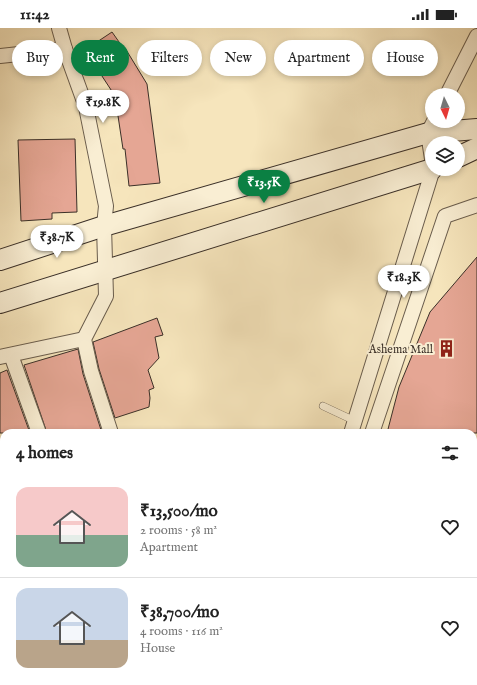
<!DOCTYPE html>
<meta charset="utf-8">
<style>
body{margin:0;font-family:"IM FELL English",serif;background:#f6f6f6;color:#222;height:100vh;display:flex;flex-direction:column;font-size:15px;white-space:nowrap}
*{box-sizing:border-box;margin:0}
p{font-size:13px;color:#767676}
.icon{flex:none;width:22px;height:22px;fill:none;stroke:currentColor;stroke-width:2;stroke-linecap:round;stroke-linejoin:round}
.map{position:relative;flex:1;overflow:hidden}
.sheet{position:absolute;left:0px;top:401px;width:477px;height:256px;display:flex;flex-direction:column;background:#fff;border-radius:12px 12px 0 0;box-shadow:0 2px 6px #0003}
.sheet>*{flex:none}
.top-card{position:absolute;left:12px;top:12px;width:453px;height:36px;display:flex;gap:8px}
.needle{width:26px;rotate:175deg}
.controls{position:absolute;left:425px;top:60px;display:grid;gap:8px}
.controls a{display:grid;place-items:center;width:40px;height:40px;border-radius:50%;background:#fff;box-shadow:0 2px 6px #0003;font-size:20px}
.price{position:absolute;translate:-50% -34px;padding:0 9px;border-radius:14px;background:#fff;color:#222;font-size:13px;line-height:26px;filter:drop-shadow(0 1px 2px #0008)}
.price::after{content:'';position:absolute;left:50%;top:24px;width:12px;height:9px;margin-left:-6px;background:inherit;clip-path:polygon(0 0,100% 0,50% 100%)}
.price.active{background:#0b8043;color:#fff}
ul{padding:0;list-style:none}
li{display:flex;align-items:center;gap:12px;height:100px;padding:0 16px}
li+li{border-top:1px solid #e0e0e0}
li span{display:grid;place-items:center;flex:none;width:112px;height:80px;border-radius:12px;color:#555}
li>.icon{margin-inline-start:auto}
span .icon{width:48px;height:48px;fill:#fffc;stroke-width:1}
li b{font-size:17px}
h2{display:flex;justify-content:space-between;align-items:center;height:48px;padding:0 16px;font-size:17px}
.chip{padding:0 14px;border-radius:18px;background:#fff;box-shadow:0 2px 6px #0003;font-size:14px;line-height:36px}
.chip.active{background:#0b8043;color:#fff}
.status{display:flex;justify-content:space-between;align-items:center;height:28px;padding:0 20px;background:#fff;direction:ltr}
.status svg{height:11px;fill:currentColor}
.map>svg:first-child{display:block}
.building{fill:#e5a694;stroke:#3b3028}
.lines{fill:none;stroke-linecap:round;stroke-linejoin:round}
.lane-casing{stroke:#6a5d4d;stroke-width:8}
.street-casing{stroke:#6a5d4d;stroke-width:16}
.secondary-casing{stroke:#3b3028;stroke-width:22}
.lane{stroke:#f9eed3;stroke-width:7}
.street{stroke:#f9eed3;stroke-width:14}
.secondary{stroke:#f9eed3;stroke-width:20}
.labels{text-anchor:middle;stroke-width:4;stroke-linejoin:round;paint-order:stroke}
.poi-label{font-size:12px;fill:#3b3028;stroke:#f9eed3;text-anchor:end}
</style>
<div class="status"><b>11:42</b><svg viewBox="0 0 49 12"><path d="M0 12V9h3v3zM5 12V6h3v6zM10 12V3h3v9zM15 12V0h3v12zM26 1h20v11H26zM47 4h2v5h-2z"/></svg></div>
<div class="map">
<svg width="477" height="657" viewBox="0 0 477 657">
<rect width="100%" height="100%" fill="#f6e5bc"/>
<filter id="stains"><feTurbulence type="fractalNoise" baseFrequency=".005" numOctaves="4"/><feColorMatrix values="0 0 0 0 .2 0 0 0 0 .09 0 0 0 0 .02 0 0 0 .5 -.17"/></filter>
<radialGradient id="worn" r=".72"><stop offset=".6" stop-color="#630" stop-opacity="0"/><stop offset="1" stop-color="#630" stop-opacity=".3"/></radialGradient>
<g class="building">
<polygon points="112,4 124,21 125,20 147,56 160,155 129,158 125,121 123,121 115,68 85,22"/>
<polygon points="75,111 77,184 52,185 52,191 21,193 18,112"/>
<polygon points="477,229 477,405 387,405 399,359 430,284"/>
<polygon points="157,290 163,307 155,309 159,330 148,342 154,360 149,362 150,370 149,379 115,390 99,341 93,314"/>
<polygon points="78,321 83,346 102,405 47,405 24,337"/>
<polygon points="7,342 30,405 0,405 0,345"/>
</g>
<g class="lines">
<defs>
<polyline id="lane" points="323,378 355,393"/>
<g id="street">
<polyline points="59,0 65,21 86,79 106,178 104,198 106,268 84,311 91,343 111,405"/>
<polyline points="0,28 65,21"/>
<polyline points="447,67 477,8"/>
<polyline points="432,131 428,105 434,93"/>
<polyline points="11,327 39,405"/>
<polyline points="0,329 84,311"/>
<polyline points="351,405 433,141"/>
<polyline points="372,405 445,188 477,177"/>
<polyline points="473,435 477,432"/>
<polyline points="473,468 477,475"/>
<polyline points="473,505 477,502"/>
<polyline points="473,536 477,533"/>
<polyline points="473,568 477,573"/>
<polyline points="0,608 4,610"/>
<polyline points="200,653 208,657"/>
<polyline points="445,653 448,657"/>
<polyline points="26,657 27,653"/>
<polyline points="172,657 173,653"/>
<polyline points="358,657 359,653"/>
</g>
<g id="secondary">
<polyline points="458,129 477,120"/>
<polyline points="0,232 104,198 428,105 477,101"/>
<polyline points="0,275 432,141"/>
</g>
</defs>
<use href="#lane" class="lane-casing"/>
<use href="#street" class="street-casing"/>
<use href="#secondary" class="secondary-casing"/>
<use href="#lane" class="lane"/>
<use href="#street" class="street"/>
<use href="#secondary" class="secondary"/>
</g>
<defs>
<symbol id="building-bare" viewBox="-9 -9 18 18"><path d="M-4-6H4V6H1V3H-1V6H-4ZM-2.5-4.3h1.7v1.8h-1.7ZM.8-4.3h1.7v1.8H.8ZM-2.5-1h1.7V.8h-1.7ZM.8-1h1.7V.8H.8Z" fill="#8f2418" stroke="#f9eed3" stroke-width="2.5" paint-order="stroke"/></symbol>
</defs>
<g fill-rule="evenodd">
<use href="#building-bare" x="434" y="308" width="25" height="25"/>
</g>
<g class="labels">
<g class="poi-label">
<text x="433" y="325">Ashema Mall</text>
</g>
</g>
<rect width="100%" height="100%" filter="url(#stains)"/>
<rect width="100%" height="100%" fill="url(#worn)"/>
</svg>
<div class="controls">
<a><svg class="needle" viewBox="-14 -14 28 28"><path d="M0-13l5 13h-10z" fill="#e53935"/><path d="M0 13l5-13h-10z" fill="#767676"/></svg></a>
<a><svg class="icon" aria-label="layers" viewBox="0 0 24 24"><path d="M12 4l9 5-9 5-9-5zM3 14l9 5 9-5"/></svg></a>
</div>
<b class="price" style="left:103px;top:96px">₹19.8K</b>
<b class="price active" style="left:264px;top:176px">₹13.5K</b>
<b class="price" style="left:57px;top:231px">₹38.7K</b>
<b class="price" style="left:404px;top:271px">₹18.3K</b>
<div class="top-card">
<a class="chip">Buy</a>
<a class="chip active">Rent</a>
<a class="chip">Filters</a>
<a class="chip">New</a>
<a class="chip">Apartment</a>
<a class="chip">House</a>
</div>
<section class="sheet">
<h2>4 homes<svg class="icon" aria-label="filters" viewBox="0 0 24 24"><path d="M4 7h16M4 17h16"/><circle cx="9" cy="7" r="2"/><circle cx="15" cy="17" r="2"/></svg></h2>
<ul>
<li><span style="background:linear-gradient(#f6c9c9 60%,#7fa58c 0)"><svg class="icon" aria-label="home" viewBox="0 0 24 24"><path d="M3 11l9-7 9 7M6 9v11h12V9"/></svg></span><div><b>₹13,500/mo</b><p>2 rooms · 58 m²</p><p>Apartment</p></div><svg class="icon" aria-label="heart" viewBox="0 0 24 24"><path d="M12 20l-8-8c-3-5 5-10 8-4 3-6 11-1 8 4z"/></svg></li>
<li><span style="background:linear-gradient(#c9d6e8 65%,#b9a48a 0)"><svg class="icon" aria-label="home" viewBox="0 0 24 24"><path d="M3 11l9-7 9 7M6 9v11h12V9"/></svg></span><div><b>₹38,700/mo</b><p>4 rooms · 116 m²</p><p>House</p></div><svg class="icon" aria-label="heart" viewBox="0 0 24 24"><path d="M12 20l-8-8c-3-5 5-10 8-4 3-6 11-1 8 4z"/></svg></li>
</ul>
</section>
</div>
